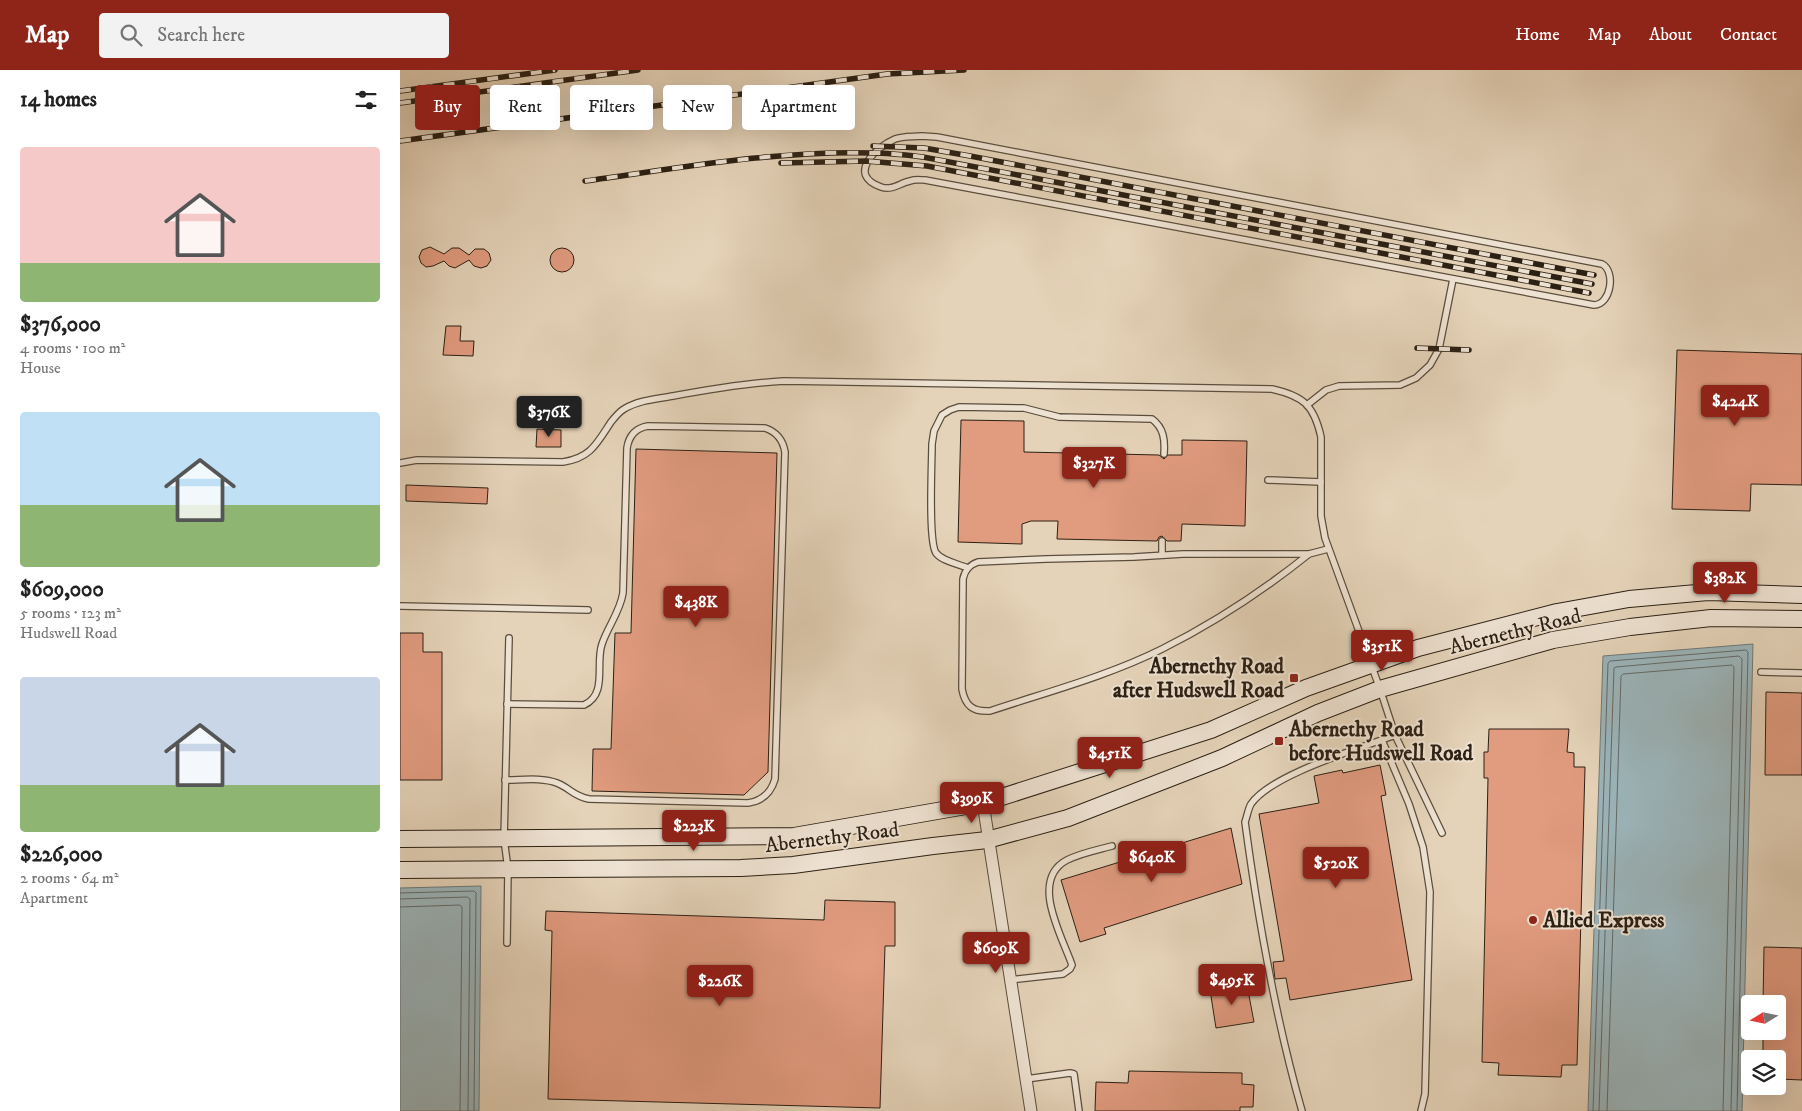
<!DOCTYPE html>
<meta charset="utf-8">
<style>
body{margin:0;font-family:"IM FELL DW Pica",serif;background:#f2f2f2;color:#222;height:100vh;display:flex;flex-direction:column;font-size:19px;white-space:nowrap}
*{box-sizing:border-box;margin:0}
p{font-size:16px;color:#767676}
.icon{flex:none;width:28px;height:28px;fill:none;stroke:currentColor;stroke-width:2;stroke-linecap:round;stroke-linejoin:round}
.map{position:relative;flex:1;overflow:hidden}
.drawer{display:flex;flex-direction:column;background:#fff;width:400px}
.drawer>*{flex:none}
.hud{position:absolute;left:15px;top:15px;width:475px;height:45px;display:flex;gap:10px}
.needle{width:32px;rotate:260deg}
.buttons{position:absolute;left:1341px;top:925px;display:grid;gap:10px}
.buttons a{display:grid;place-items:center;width:45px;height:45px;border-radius:5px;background:#fff;box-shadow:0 5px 20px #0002;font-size:25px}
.price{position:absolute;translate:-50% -42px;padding:0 11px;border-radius:5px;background:#8f2418;color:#fff;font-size:16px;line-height:32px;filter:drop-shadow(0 1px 2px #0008)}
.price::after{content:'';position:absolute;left:50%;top:30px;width:15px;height:11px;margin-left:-8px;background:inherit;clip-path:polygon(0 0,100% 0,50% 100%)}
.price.on{background:#222;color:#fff}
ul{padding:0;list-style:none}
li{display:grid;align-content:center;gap:10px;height:265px;padding:0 20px}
li span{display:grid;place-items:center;height:155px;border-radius:5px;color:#555}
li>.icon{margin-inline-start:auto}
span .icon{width:90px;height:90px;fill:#fffc;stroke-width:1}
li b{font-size:21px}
h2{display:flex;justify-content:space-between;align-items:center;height:60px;padding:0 20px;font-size:21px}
.chip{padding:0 18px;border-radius:5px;background:#fff;box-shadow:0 5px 20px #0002;font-size:18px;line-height:45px}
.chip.on{background:#8f2418;color:#fff}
header{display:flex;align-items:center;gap:30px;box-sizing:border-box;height:70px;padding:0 25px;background:#8f2418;color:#fff}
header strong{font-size:24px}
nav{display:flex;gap:28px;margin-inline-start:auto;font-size:18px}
.search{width:350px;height:45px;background:#f2f2f2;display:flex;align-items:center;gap:12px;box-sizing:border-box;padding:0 18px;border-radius:5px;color:#767676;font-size:19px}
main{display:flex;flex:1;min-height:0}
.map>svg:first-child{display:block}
.water{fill:#9bb5bb;stroke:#6e7978}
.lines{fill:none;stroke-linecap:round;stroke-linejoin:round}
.shore{stroke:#636a68;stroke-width:1}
.building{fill:#e19b7f;stroke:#2b2014}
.service-casing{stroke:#5a4d3d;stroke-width:8}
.minor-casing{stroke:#5a4d3d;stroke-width:13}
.secondary-casing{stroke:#2b2014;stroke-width:18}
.service{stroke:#eee2d2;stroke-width:5.5}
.minor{stroke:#eee2d2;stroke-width:11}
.secondary{stroke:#eee2d2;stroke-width:16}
.rail-casing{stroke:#2b2014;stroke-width:5.5}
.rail{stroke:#eee2d2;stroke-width:4;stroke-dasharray:11;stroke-linecap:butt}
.poi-dot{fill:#8f2418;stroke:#eee2d2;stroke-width:2}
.labels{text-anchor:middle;stroke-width:4;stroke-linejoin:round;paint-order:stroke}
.street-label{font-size:21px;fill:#2b2014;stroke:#eee2d2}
.poi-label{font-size:21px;font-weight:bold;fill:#2b2014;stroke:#eee2d2;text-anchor:start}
</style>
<header>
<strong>Map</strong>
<div class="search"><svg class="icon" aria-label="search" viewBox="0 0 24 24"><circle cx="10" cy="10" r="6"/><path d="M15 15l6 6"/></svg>Search here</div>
<nav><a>Home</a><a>Map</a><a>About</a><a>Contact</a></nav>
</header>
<main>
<section class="drawer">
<h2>14 homes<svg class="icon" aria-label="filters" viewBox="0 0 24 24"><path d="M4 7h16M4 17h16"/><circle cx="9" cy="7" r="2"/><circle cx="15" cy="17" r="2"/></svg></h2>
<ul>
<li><span style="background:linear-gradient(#f6c9c9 75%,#8fb573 0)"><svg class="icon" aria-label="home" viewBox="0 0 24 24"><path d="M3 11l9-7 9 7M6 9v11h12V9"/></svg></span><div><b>$376,000</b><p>4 rooms · 100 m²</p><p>House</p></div></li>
<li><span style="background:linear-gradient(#bfe0f5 60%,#8fb573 0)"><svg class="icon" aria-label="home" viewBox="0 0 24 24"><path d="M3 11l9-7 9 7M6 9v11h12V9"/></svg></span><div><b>$609,000</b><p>5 rooms · 123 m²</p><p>Hudswell Road</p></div></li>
<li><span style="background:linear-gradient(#c9d6e8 70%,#8fb573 0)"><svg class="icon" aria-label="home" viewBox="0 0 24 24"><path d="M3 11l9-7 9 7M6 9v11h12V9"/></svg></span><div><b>$226,000</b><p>2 rooms · 64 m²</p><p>Apartment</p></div></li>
</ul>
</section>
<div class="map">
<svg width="1402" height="1041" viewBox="0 0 1402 1041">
<rect width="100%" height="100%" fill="#e5d3b9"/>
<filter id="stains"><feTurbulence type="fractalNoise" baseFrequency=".004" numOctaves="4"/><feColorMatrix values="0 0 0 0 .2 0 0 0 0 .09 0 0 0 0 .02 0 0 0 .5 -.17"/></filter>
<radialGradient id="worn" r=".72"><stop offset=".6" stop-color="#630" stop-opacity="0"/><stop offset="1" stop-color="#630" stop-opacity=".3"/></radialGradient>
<g class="water">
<polygon points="1353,574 1342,1041 1188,1041 1203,586"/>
<polygon points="81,816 79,1041 0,1041 0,818"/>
</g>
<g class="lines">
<g class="shore">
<polyline points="0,823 74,821 76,823 74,1041"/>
<polyline points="0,829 67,827 70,829 68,1041"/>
<polyline points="0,837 60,835 62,837 60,1041"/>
<polyline points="1193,1041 1208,593 1210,591 1346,580 1348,582 1337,1041"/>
<polyline points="1199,1041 1214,598 1216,597 1339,586 1342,589 1331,1041"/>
<polyline points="1207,1041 1221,606 1223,604 1332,595 1334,597 1323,1041"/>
</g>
</g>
<g class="building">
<polygon points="30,177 44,184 52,178 59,178 69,185 75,179 84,179 89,183 91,190 87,196 81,198 74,196 69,190 55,198 49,196 44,191 33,196 26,197 21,193 19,187 22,180"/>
<circle cx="162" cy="190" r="12"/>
<polygon points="46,256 61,256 60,271 74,271 73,286 43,285"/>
<polygon points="1277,280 1402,284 1402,415 1351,414 1350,441 1272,439"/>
<polygon points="561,350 624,351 624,382 759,385 764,389 768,385 782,385 782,370 847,371 845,456 782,454 781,471 767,471 762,466 759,467 757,471 657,469 658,451 631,451 622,454 622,474 558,472"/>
<polygon points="137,359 161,360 161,377 136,377"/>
<polygon points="236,379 377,383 368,702 344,725 192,721 193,679 211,679 215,563 231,563"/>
<polygon points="6,415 88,418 87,434 6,431"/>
<polygon points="0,563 23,563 23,582 42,582 42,710 0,710"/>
<polygon points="1366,622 1402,623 1402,705 1365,705"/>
<polygon points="1089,659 1169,659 1167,682 1174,683 1174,697 1185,697 1177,995 1162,995 1161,1007 1098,1005 1099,993 1082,992 1088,708 1084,708 1084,682 1088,682"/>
<polygon points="980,695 986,725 981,726 1012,910 890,930 886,908 875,909 873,892 884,891 859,744 919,733 914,706 942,700 943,703"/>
<polygon points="831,758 842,814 704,858 706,864 680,872 661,810"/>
<polygon points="425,830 495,832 495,876 485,876 480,1038 148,1029 152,861 145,860 146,841 424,850"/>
<polygon points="1364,877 1402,878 1402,1010 1378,1009 1378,989 1363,989 1363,961 1378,961 1378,934 1363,934"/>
<polygon points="847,915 854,952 816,958 810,920"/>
<polygon points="729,1001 842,1003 842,1014 854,1015 853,1037 840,1037 840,1041 695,1041 696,1012 728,1013"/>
</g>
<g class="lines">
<defs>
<g id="service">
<path d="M 522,66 L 537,67 L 1202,194 C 1216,201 1211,235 1194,235 L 525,110 C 520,110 515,109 510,111 C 500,113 492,121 481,117 C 446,105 476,77 495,69 C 503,66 513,67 522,66 Z"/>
<polyline points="907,335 926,320 939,316 1000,315 1016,308 1030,295 1039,279 1053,209"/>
<path d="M 0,393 L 17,390 L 163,392 C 191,388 197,373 211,352 C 215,347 219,342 224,339 C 239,330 257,329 273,326 C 310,319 346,313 384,311 L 872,319 C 903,326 914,335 921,367 L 921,446 L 925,468 L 980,619 L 995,665 L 1042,763"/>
<polyline points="868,410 921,412"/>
<path d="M 909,484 C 864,520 814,553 762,579 C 708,606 647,622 590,641 C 573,642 565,636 562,619 L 563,509 C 565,500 569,495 578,492 L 646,489 L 734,487 L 783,484 L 909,484 L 928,479"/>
<polyline points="762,485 762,471"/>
<path d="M 568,498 C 558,494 542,491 536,483 C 528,471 532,393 532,374 L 534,361 L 542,345 L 550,340 L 559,337 L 624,338 L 659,347 L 752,349 C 764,358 765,370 764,384"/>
<polyline points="0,536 188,540"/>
<polyline points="1361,602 1402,603"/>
<polyline points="982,670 1009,734 1023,777 1030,822 1025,1024 1021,1041"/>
<path d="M 105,710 C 121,710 142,707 157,713 C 170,718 173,726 189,729 L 348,733 C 362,731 371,723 375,709 L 385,382 C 383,370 377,362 365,358 L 248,356 C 236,358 229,365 227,378 L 223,523 C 220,542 208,556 202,574 C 195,594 208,624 184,635 L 107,634"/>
<polyline points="107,873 108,799 104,769 109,568"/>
<path d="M 610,910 L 663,904 L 670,899 L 672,895 C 662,866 629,810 667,790 C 681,783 697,780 712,776"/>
<polyline points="626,1009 670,1003 674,1004 679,1041"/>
<path d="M 902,1041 C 875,947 858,849 845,752 C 847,747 848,739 851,734 C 872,704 959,679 995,665"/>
</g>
<polyline id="minor" points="583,733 631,1041"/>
<g id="secondary">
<polyline points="0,769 394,766 583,733 811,660 906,618 1018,578 1157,542 1229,529 1308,522 1402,525"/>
<polyline points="0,800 341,798 393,795 533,776 587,770 668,748 822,688 918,643 980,619 1153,570 1230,557 1311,548 1402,549"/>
</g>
</defs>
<use href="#service" class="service-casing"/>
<use href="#minor" class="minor-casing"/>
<use href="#secondary" class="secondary-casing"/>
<use href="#service" class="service"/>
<use href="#minor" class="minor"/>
<use href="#secondary" class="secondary"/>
<defs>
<g id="rail">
<polyline points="0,21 155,0"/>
<polyline points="0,33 238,0"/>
<polyline points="0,71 487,4 564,0"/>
<polyline points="473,76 524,78 570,86 1194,205"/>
<polyline points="381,93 466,91 527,96 1189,223"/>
<path d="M 185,111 C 280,98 377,80 473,83 C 490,83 506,85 523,87 L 1192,214"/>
<polyline points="1017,278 1069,280"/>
</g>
</defs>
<use href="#rail" class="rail-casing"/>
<use href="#rail" class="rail"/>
</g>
<g class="poi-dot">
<rect x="889" y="603" width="10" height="10" rx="2.5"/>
<rect x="874" y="666" width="10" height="10" rx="2.5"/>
<circle cx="1133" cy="850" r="5"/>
</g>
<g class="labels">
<g class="street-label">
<text transform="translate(1115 561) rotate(-14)" y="7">Abernethy Road</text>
<text transform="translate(432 767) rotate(-7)" y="7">Abernethy Road</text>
</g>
<g class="poi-label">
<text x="884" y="603" text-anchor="end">Abernethy Road<tspan x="884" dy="24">after Hudswell Road</tspan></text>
<text x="889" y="666">Abernethy Road<tspan x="889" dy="24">before Hudswell Road</tspan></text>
<text x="1143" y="857">Allied Express</text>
</g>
</g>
<rect width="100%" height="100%" filter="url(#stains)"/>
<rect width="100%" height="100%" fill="url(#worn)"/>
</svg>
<div class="buttons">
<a><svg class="needle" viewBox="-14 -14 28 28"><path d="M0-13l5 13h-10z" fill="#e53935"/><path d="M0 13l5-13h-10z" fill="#767676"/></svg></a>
<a><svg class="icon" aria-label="layers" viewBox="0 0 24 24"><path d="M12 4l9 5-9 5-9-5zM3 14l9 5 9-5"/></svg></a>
</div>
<b class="price" style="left:1335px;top:357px">$424K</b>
<b class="price on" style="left:149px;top:368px">$376K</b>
<b class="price" style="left:694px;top:419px">$327K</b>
<b class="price" style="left:1325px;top:534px">$382K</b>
<b class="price" style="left:296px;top:558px">$438K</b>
<b class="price" style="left:982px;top:602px">$351K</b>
<b class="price" style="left:710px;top:709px">$451K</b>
<b class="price" style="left:572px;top:754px">$399K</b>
<b class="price" style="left:294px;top:782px">$223K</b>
<b class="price" style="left:752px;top:813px">$640K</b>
<b class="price" style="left:936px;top:819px">$520K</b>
<b class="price" style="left:596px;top:904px">$609K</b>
<b class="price" style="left:832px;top:936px">$495K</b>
<b class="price" style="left:320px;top:937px">$226K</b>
<div class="hud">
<a class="chip on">Buy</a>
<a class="chip">Rent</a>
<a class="chip">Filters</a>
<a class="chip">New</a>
<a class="chip">Apartment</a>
</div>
</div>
</main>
